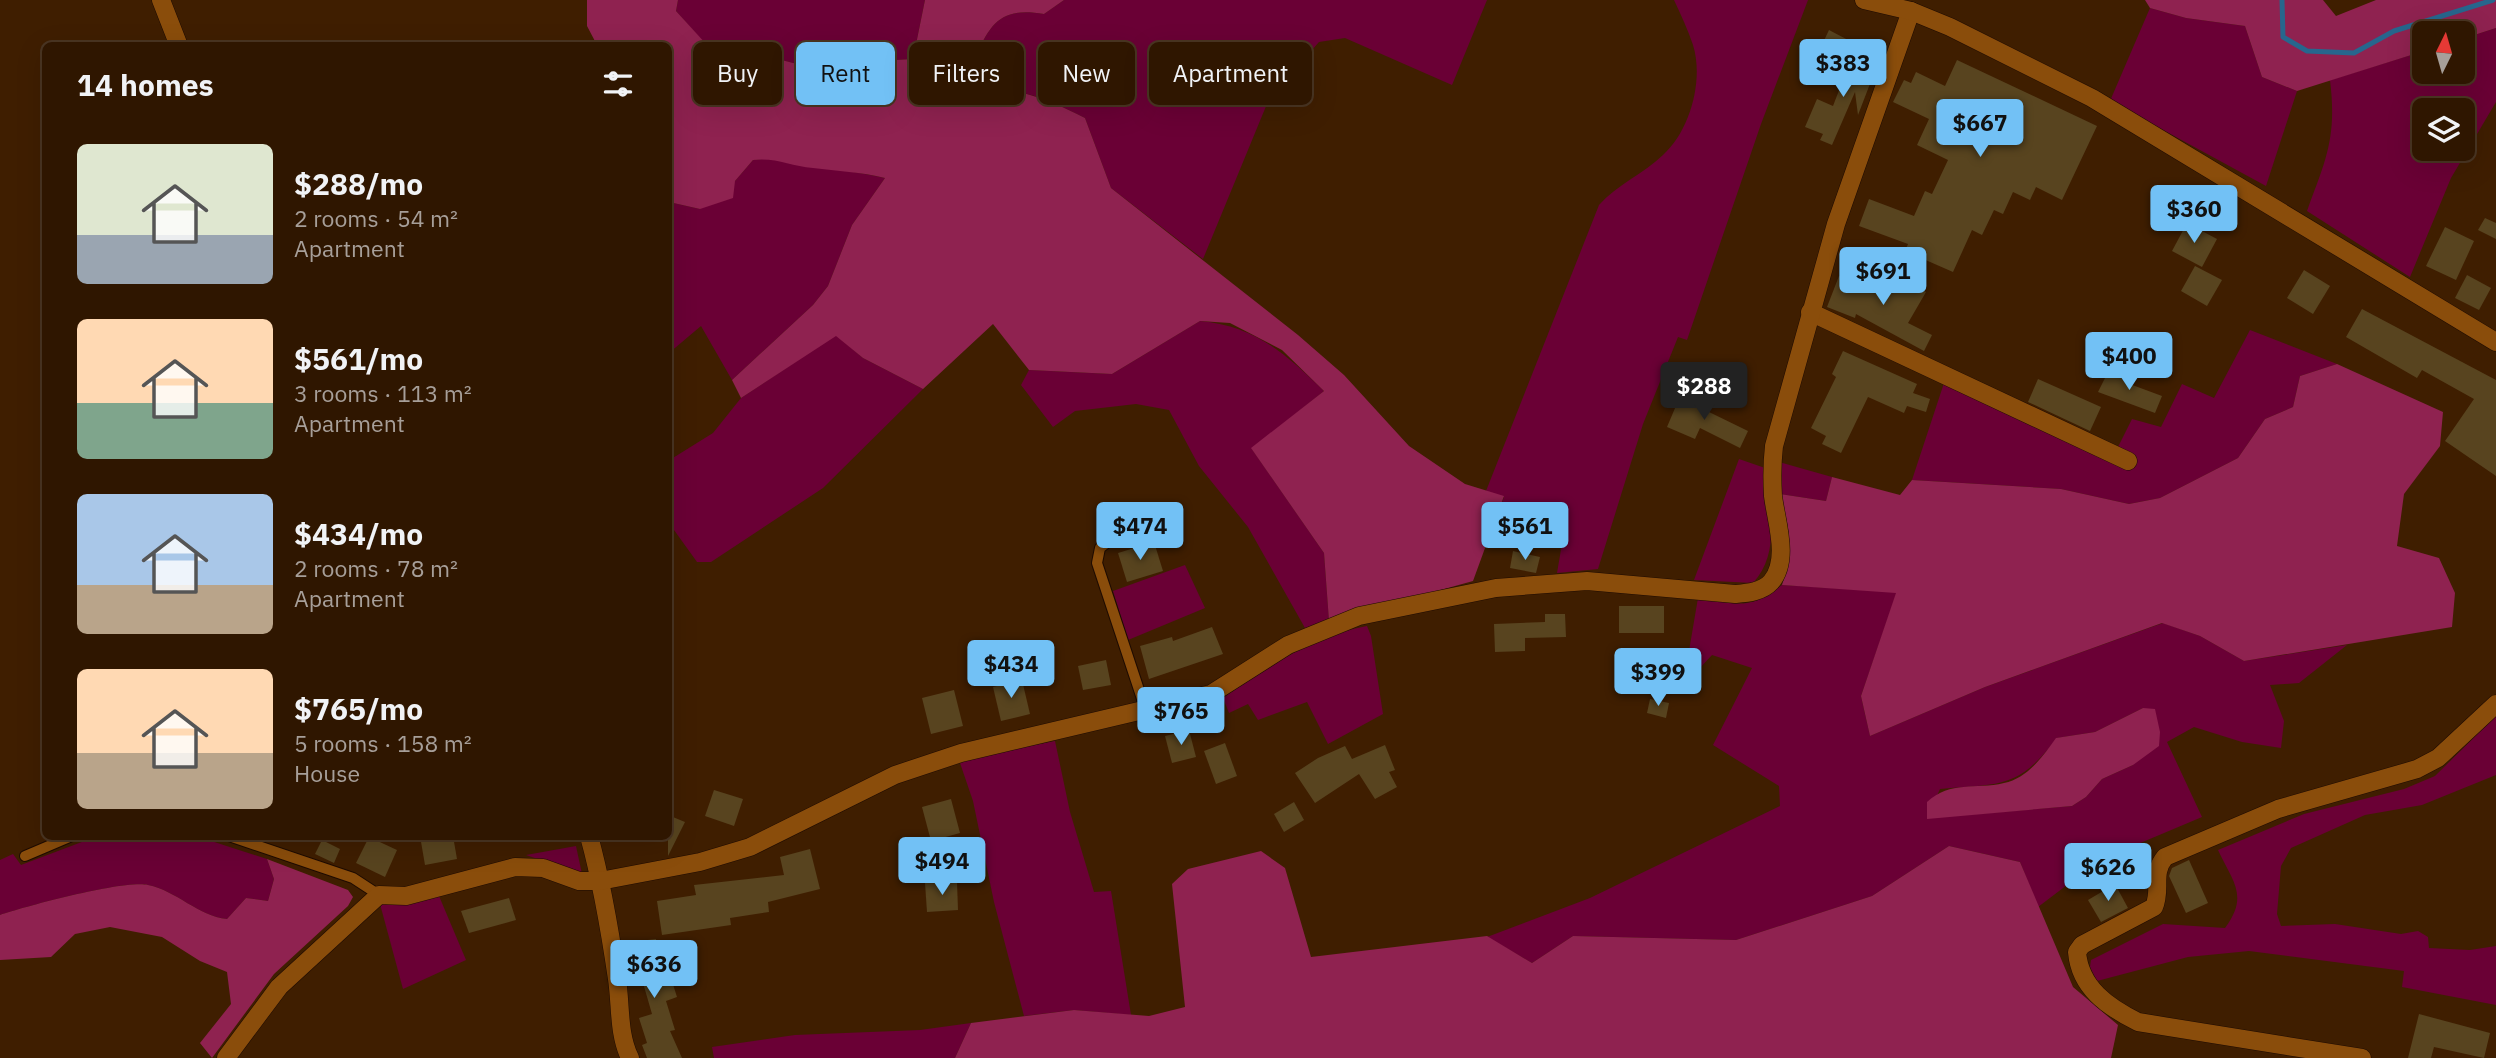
<!DOCTYPE html>
<meta charset="utf-8">
<style>
body{margin:0;font-family:"IBM Plex Sans",sans-serif;background:#371f0a;color:#f1f3f6;height:100vh;display:flex;flex-direction:column;font-size:26px;white-space:nowrap}
*{box-sizing:border-box;margin:0}
p{font-size:23px;color:#a79f99}
.icon{flex:none;width:38px;height:38px;fill:none;stroke:currentColor;stroke-width:2;stroke-linecap:round;stroke-linejoin:round}
.map{position:relative;flex:1;overflow:hidden}
.side{position:absolute;left:42px;top:42px;width:630px;height:798px;display:flex;flex-direction:column;background:#2f1600;border-radius:10px;box-shadow:0 7px 28px #0002,0 0 0 2px #4a3522}
.side>*{flex:none}
.banner{position:absolute;left:693px;top:42px;width:665px;height:63px;display:flex;gap:14px}
.needle{width:46px;rotate:5deg}
.fabs{position:absolute;left:2412px;top:21px;display:grid;gap:14px}
.fabs a{display:grid;place-items:center;width:63px;height:63px;border-radius:10px;background:#2f1600;box-shadow:0 7px 28px #0002,0 0 0 2px #4a3522;font-size:35px}
.price{position:absolute;translate:-50% -60px;padding:0 16px;border-radius:7px;background:#72c1f5;color:#111;font-size:23px;line-height:46px;filter:drop-shadow(0 2px 4px #0008)}
.price::after{content:'';position:absolute;left:50%;top:42px;width:21px;height:16px;margin-left:-10px;background:inherit;clip-path:polygon(0 0,100% 0,50% 100%)}
.price.selected{background:#222;color:#fff}
ul{padding:0;list-style:none}
li{display:flex;align-items:center;gap:21px;height:175px;padding:0 35px}
li span{display:grid;place-items:center;flex:none;width:196px;height:140px;border-radius:10px;color:#555}
li>.icon{margin-inline-start:auto}
span .icon{width:84px;height:84px;fill:#fffc;stroke-width:1}
li b{font-size:30px}
h2{display:flex;justify-content:space-between;align-items:center;height:84px;padding:0 35px;font-size:30px}
.chip{padding:0 24px;border-radius:10px;background:#2f1600;box-shadow:0 7px 28px #0002,0 0 0 2px #4a3522;font-size:24px;line-height:63px}
.chip.selected{background:#72c1f5;color:#111}
.map>svg:first-child{display:block}
.green{fill:#6a0035;fill-rule:evenodd}
.forest{fill:#8f2250}
.lines{fill:none;stroke-linecap:round;stroke-linejoin:round}
.stream{stroke:#27668d;stroke-width:5}
.building{fill:#58441f}
.service-casing{stroke:#1e0b00;stroke-width:12}
.minor-casing{stroke:#1e0b00;stroke-width:19}
.tertiary-casing{stroke:#1e0b00;stroke-width:19}
.service{stroke:#8a4d0b;stroke-width:10}
.minor{stroke:#8a4d0b;stroke-width:18}
.tertiary{stroke:#8a4d0b;stroke-width:18}
</style>
<div class="map">
<svg width="2496" height="1058" viewBox="0 0 2496 1058">
<rect width="100%" height="100%" fill="#3f1e00"/>
<g class="green">
<polygon points="678,0 925,0 913,59 801,65 774,58 749,40 707,46 676,11"/>
<path d="M 1064,0 L 1487,0 L 1452,85 L 1345,38 L 1319,42 L 1269,99 L 1203,259 L 1111,188 L 1085,118 C 1073,112 1061,106 1049,101 C 1021,90 989,90 974,60 C 991,22 1001,7 1044,14 Z"/>
<path d="M 1674,0 L 1808,0 L 1761,124 L 1687,340 L 1678,337 L 1643,424 L 1598,569 L 1557,573 L 1564,532 L 1495,520 L 1504,497 L 1486,491 L 1599,205 C 1618,184 1643,174 1663,155 C 1690,131 1704,80 1693,45 C 1688,30 1681,15 1674,0 Z"/>
<polygon points="2150,8 2186,18 2245,26 2262,77 2297,91 2266,186 2110,101"/>
<path d="M 2496,28 L 2496,102 L 2451,178 L 2410,277 L 2307,211 C 2326,159 2337,138 2330,80 L 2424,51 L 2424,72 L 2462,72 L 2462,39 ZM 2424,110 L 2462,110 L 2462,149 L 2424,149 Z"/>
<path d="M 770,158 C 809,168 847,169 885,178 L 852,225 L 828,286 L 813,305 L 732,380 L 701,326 L 669,353 L 669,202 L 700,209 L 735,181 L 753,160 Z"/>
<path d="M 1200,321 C 1255,326 1286,354 1324,391 L 1252,449 L 1324,553 L 1329,621 L 1305,628 L 1248,527 L 1199,466 L 1169,410 L 1136,404 L 1075,411 L 1053,427 L 1021,385 L 1029,370 L 1112,374 Z"/>
<polygon points="2250,330 2337,364 2300,376 2293,407 2265,419 2238,458 2160,498 2129,504 2061,489 1912,480 1944,383 2133,468 2137,458 2117,449 2132,419 2161,427 2182,384 2214,398"/>
<polygon points="836,335 863,358 923,389 823,488 711,562 697,562 669,523 668,461 713,433 741,398"/>
<path d="M 1739,459 L 1765,468 C 1769,506 1782,551 1753,583 L 1694,580 Z"/>
<polygon points="1779,462 1832,477 1826,501 1780,494"/>
<polygon points="1185,565 1205,608 1128,640 1113,591"/>
<path d="M 1782,585 L 1897,592 L 1861,696 L 1870,736 L 1985,687 L 2163,623 L 2200,636 L 2244,661 L 2347,645 L 2299,683 L 2270,685 L 2284,721 L 2281,748 L 2242,742 L 2194,727 L 2167,742 L 2202,817 L 2100,860 L 2038,907 L 2020,862 L 1949,846 L 1872,896 L 1736,940 L 1573,936 L 1532,963 L 1487,937 L 1590,898 L 1780,806 L 1779,786 L 1713,745 L 1752,668 L 1712,655 L 1683,686 L 1698,598 C 1739,604 1748,611 1782,585 ZM 2143,708 L 2133,765 L 2102,779 L 2086,797 L 2072,806 L 1927,818 L 1940,789 C 2001,783 2017,790 2057,738 L 2095,732 Z"/>
<path d="M 1367,626 L 1371,636 L 1383,714 L 1328,744 L 1307,702 L 1258,720 L 1248,704 L 1229,713 L 1223,698 C 1267,668 1314,635 1367,626 Z"/>
<path d="M 2496,716 L 2496,775 L 2422,805 L 2365,815 L 2291,848 L 2281,866 L 2277,914 L 2281,926 L 2335,924 L 2401,934 L 2418,931 L 2428,937 L 2429,948 L 2470,950 L 2496,946 L 2496,1005 L 2402,987 L 2404,971 L 2249,951 L 2188,957 L 2097,981 L 2090,967 L 2091,960 L 2163,924 L 2225,928 C 2249,896 2233,882 2218,850 L 2304,814 L 2404,789 L 2435,776 Z"/>
<polygon points="1055,741 1070,812 1094,892 1111,891 1131,1015 1074,1010 1024,1016 994,902 973,801 959,760"/>
<path d="M 183,836 L 205,839 L 267,859 L 274,879 L 268,901 L 246,898 L 227,919 C 198,916 177,891 148,885 C 123,880 27,906 0,915 L 0,860 L 13,854 L 21,865 L 95,837 Z"/>
<polygon points="576,846 582,874 526,855"/>
<polygon points="439,896 466,960 403,989 380,904"/>
<polygon points="971,1023 955,1058 714,1058 712,1047 795,1035 920,1030"/>
</g>
<g class="forest">
<path d="M 587,0 L 678,0 L 676,11 L 707,45 L 749,40 L 774,58 L 801,65 L 913,59 L 925,0 L 1064,0 L 1044,14 C 1001,7 991,22 974,60 C 988,90 1021,90 1049,101 C 1061,106 1073,112 1085,118 L 1111,188 L 1298,335 L 1344,375 L 1409,446 L 1465,484 L 1504,496 L 1473,581 L 1329,621 L 1324,553 L 1251,448 L 1324,391 L 1282,350 L 1230,323 L 1200,321 L 1112,374 L 1029,370 L 993,324 L 923,389 L 863,358 L 836,336 L 741,398 L 732,380 L 813,305 L 828,286 L 852,225 L 885,178 C 861,172 837,171 813,168 C 791,166 775,157 753,160 L 735,181 L 733,198 L 700,209 L 669,202 L 668,46 L 597,45 L 587,26 Z"/>
<polygon points="2145,0 2323,0 2336,16 2376,0 2496,0 2496,28 2462,39 2462,33 2424,33 2424,51 2297,91 2262,77 2245,26 2186,18 2150,8"/>
<path d="M 2337,364 L 2443,412 L 2440,446 L 2404,494 L 2397,546 L 2439,558 L 2455,593 L 2452,627 L 2244,661 L 2200,636 L 2162,623 L 1985,687 L 1870,736 L 1861,696 L 1896,593 L 1782,585 C 1794,547 1790,532 1780,494 L 1826,501 L 1832,477 L 1900,495 L 1912,480 L 2061,489 L 2129,504 L 2160,498 L 2238,458 L 2265,419 L 2293,407 L 2300,376 Z"/>
<path d="M 2143,708 L 2155,709 L 2160,732 L 2159,746 L 2133,765 L 2102,779 L 2086,797 L 2072,806 L 1927,819 L 1927,802 C 1951,780 1975,790 2004,783 C 2028,778 2043,756 2056,738 L 2095,732 Z"/>
<polygon points="1949,846 2020,862 2073,987 2118,1025 2111,1058 955,1058 971,1023 1074,1010 1149,1016 1185,1007 1172,884 1188,869 1261,851 1285,868 1311,957 1487,936 1532,963 1573,936 1736,940 1872,896"/>
<path d="M 267,859 L 348,890 L 353,897 L 348,906 L 274,974 L 212,1058 L 200,1043 L 231,1004 L 227,972 L 200,961 L 162,937 L 110,927 L 75,934 L 51,957 L 0,960 L 0,915 C 27,906 123,880 148,885 C 177,891 198,916 227,919 L 246,898 L 268,901 L 274,879 Z"/>
</g>
<g class="lines">
<polyline class="stream" points="2282,0 2283,37 2307,51 2354,53 2394,31 2493,0"/>
</g>
<g class="building">
<polygon points="1829,30 1850,41 1840,61 1819,51"/>
<polygon points="1853,54 1878,63 1858,115 1855,92 1832,145 1820,140 1823,134 1805,127 1817,99 1833,106"/>
<polygon points="1957,60 2097,126 2062,200 2036,187 2030,200 2013,192 2003,214 1994,210 1982,235 1972,230 1953,272 1905,251 1908,244 1859,226 1869,199 1914,216 1925,191 1932,194 1948,160 1917,145 1929,119 1893,102 1904,80 1911,83 1916,72 1945,86"/>
<polygon points="2485,218 2496,223 2496,239 2478,230"/>
<polygon points="2187,223 2217,239 2202,267 2172,251"/>
<polygon points="2445,227 2474,241 2456,280 2426,266"/>
<polygon points="2195,266 2222,280 2207,306 2181,291"/>
<polygon points="2304,270 2330,286 2313,314 2287,298"/>
<polygon points="2467,275 2491,288 2479,310 2455,298"/>
<polygon points="1839,276 1883,292 1891,278 1906,286 1908,282 1926,292 1908,323 1932,335 1924,351 1856,314 1855,318 1827,307"/>
<polygon points="2362,309 2496,380 2496,476 2445,441 2474,399 2422,370 2417,378 2346,337"/>
<polygon points="1843,351 1917,384 1913,393 1930,399 1926,412 1907,406 1904,413 1868,397 1841,453 1822,444 1826,436 1811,428 1836,377 1832,374"/>
<polygon points="2109,370 2129,379 2127,383 2162,396 2155,413 2098,392"/>
<polygon points="2038,379 2101,407 2090,431 2028,402"/>
<polygon points="1681,394 1709,406 1707,411 1748,431 1740,448 1700,428 1695,439 1667,427"/>
<polygon points="1154,542 1163,571 1127,582 1118,553"/>
<polygon points="1513,551 1540,557 1536,573 1510,568"/>
<rect x="1619" y="606" width="45" height="27"/>
<polygon points="1545,614 1565,614 1566,637 1525,638 1525,651 1495,652 1494,624 1545,622"/>
<polygon points="1212,627 1223,654 1149,679 1140,646 1172,637 1173,641"/>
<polygon points="1106,660 1111,685 1083,690 1078,666"/>
<polygon points="1022,680 1030,714 1001,721 993,687"/>
<polygon points="954,690 963,726 931,734 922,698"/>
<polygon points="1650,699 1669,703 1666,718 1647,713"/>
<polygon points="1189,730 1196,757 1172,763 1165,736"/>
<polygon points="1225,743 1237,776 1216,784 1204,751"/>
<polygon points="1385,745 1395,770 1389,772 1397,787 1375,799 1359,774 1315,803 1295,773 1318,758 1345,746 1352,759"/>
<polygon points="714,790 743,799 734,826 705,816"/>
<polygon points="951,799 960,833 931,841 922,807"/>
<polygon points="1294,802 1304,820 1284,832 1274,814"/>
<polygon points="668,815 685,822 668,856"/>
<polygon points="420,836 453,836 457,859 425,865"/>
<polygon points="369,837 397,850 385,877 356,863"/>
<polygon points="322,840 340,849 334,863 315,854"/>
<polygon points="810,849 820,889 768,902 769,912 730,918 731,925 662,935 657,901 696,895 694,885 784,875 780,857"/>
<polygon points="2189,860 2208,903 2186,913 2169,876 2172,868"/>
<polygon points="957,882 958,910 927,912 925,883"/>
<polygon points="2115,884 2128,908 2101,922 2088,900"/>
<polygon points="509,898 516,920 469,933 461,911"/>
<polygon points="656,939 661,982 671,978 677,997 666,1001 675,1030 670,1031 682,1058 647,1058 642,1045 647,1043 639,1018 652,1014 639,969 627,970 623,943"/>
<polygon points="2419,1014 2490,1033 2484,1058 2434,1047 2431,1058 2408,1058"/>
</g>
<g class="lines">
<defs>
<g id="service">
<polyline points="1113,538 1100,548 1097,563 1146,711"/>
<polyline points="229,836 353,878 379,895"/>
<polyline points="25,856 72,836"/>
</g>
<g id="minor">
<polyline points="161,0 179,46"/>
<polyline points="1810,312 2128,461"/>
<path d="M 589,836 C 602,883 610,931 617,979 C 621,1005 618,1034 630,1058"/>
<path d="M 226,1058 L 279,987 L 379,895 L 406,896 L 515,867 L 543,868 L 579,881 L 600,881 L 700,862 L 750,847 L 895,775 L 961,753 L 1211,694 L 1288,645 L 1359,616 L 1496,588 L 1587,581 L 1735,594 C 1747,593 1762,592 1771,582 C 1790,560 1776,521 1773,496 C 1772,479 1772,463 1774,446 L 1836,224 L 1911,11"/>
<path d="M 2362,1058 L 2138,1022 C 2108,1007 2080,988 2077,952 L 2082,945 L 2154,907 C 2162,889 2151,874 2165,857 L 2278,809 L 2417,769 L 2438,758 L 2496,704"/>
</g>
<polyline id="tertiary" points="1864,0 1911,11 1950,27 2092,98 2496,342"/>
</defs>
<use href="#service" class="service-casing"/>
<use href="#minor" class="minor-casing"/>
<use href="#tertiary" class="tertiary-casing"/>
<use href="#service" class="service"/>
<use href="#minor" class="minor"/>
<use href="#tertiary" class="tertiary"/>
</g>
</svg>
<div class="fabs">
<a><svg class="needle" viewBox="-14 -14 28 28"><path d="M0-13l5 13h-10z" fill="#e53935"/><path d="M0 13l5-13h-10z" fill="#a79f99"/></svg></a>
<a><svg class="icon" aria-label="layers" viewBox="0 0 24 24"><path d="M12 4l9 5-9 5-9-5zM3 14l9 5 9-5"/></svg></a>
</div>
<b class="price" style="left:1843px;top:99px">$383</b>
<b class="price" style="left:1980px;top:159px">$667</b>
<b class="price" style="left:2194px;top:245px">$360</b>
<b class="price" style="left:1883px;top:307px">$691</b>
<b class="price" style="left:2129px;top:392px">$400</b>
<b class="price selected" style="left:1704px;top:422px">$288</b>
<b class="price" style="left:1140px;top:562px">$474</b>
<b class="price" style="left:1525px;top:562px">$561</b>
<b class="price" style="left:1011px;top:700px">$434</b>
<b class="price" style="left:1658px;top:708px">$399</b>
<b class="price" style="left:1181px;top:747px">$765</b>
<b class="price" style="left:942px;top:897px">$494</b>
<b class="price" style="left:2108px;top:903px">$626</b>
<b class="price" style="left:654px;top:1000px">$636</b>
<div class="banner">
<a class="chip">Buy</a>
<a class="chip selected">Rent</a>
<a class="chip">Filters</a>
<a class="chip">New</a>
<a class="chip">Apartment</a>
</div>
<section class="side">
<h2>14 homes<svg class="icon" aria-label="filters" viewBox="0 0 24 24"><path d="M4 7h16M4 17h16"/><circle cx="9" cy="7" r="2"/><circle cx="15" cy="17" r="2"/></svg></h2>
<ul>
<li><span style="background:linear-gradient(#dfe7d0 65%,#9aa5b1 0)"><svg class="icon" aria-label="home" viewBox="0 0 24 24"><path d="M3 11l9-7 9 7M6 9v11h12V9"/></svg></span><div><b>$288/mo</b><p>2 rooms · 54 m²</p><p>Apartment</p></div></li>
<li><span style="background:linear-gradient(#ffd9b3 60%,#7fa58c 0)"><svg class="icon" aria-label="home" viewBox="0 0 24 24"><path d="M3 11l9-7 9 7M6 9v11h12V9"/></svg></span><div><b>$561/mo</b><p>3 rooms · 113 m²</p><p>Apartment</p></div></li>
<li><span style="background:linear-gradient(#a9c7e8 65%,#b9a48a 0)"><svg class="icon" aria-label="home" viewBox="0 0 24 24"><path d="M3 11l9-7 9 7M6 9v11h12V9"/></svg></span><div><b>$434/mo</b><p>2 rooms · 78 m²</p><p>Apartment</p></div></li>
<li><span style="background:linear-gradient(#ffd9b3 60%,#b9a48a 0)"><svg class="icon" aria-label="home" viewBox="0 0 24 24"><path d="M3 11l9-7 9 7M6 9v11h12V9"/></svg></span><div><b>$765/mo</b><p>5 rooms · 158 m²</p><p>House</p></div></li>
</ul>
</section>
</div>
